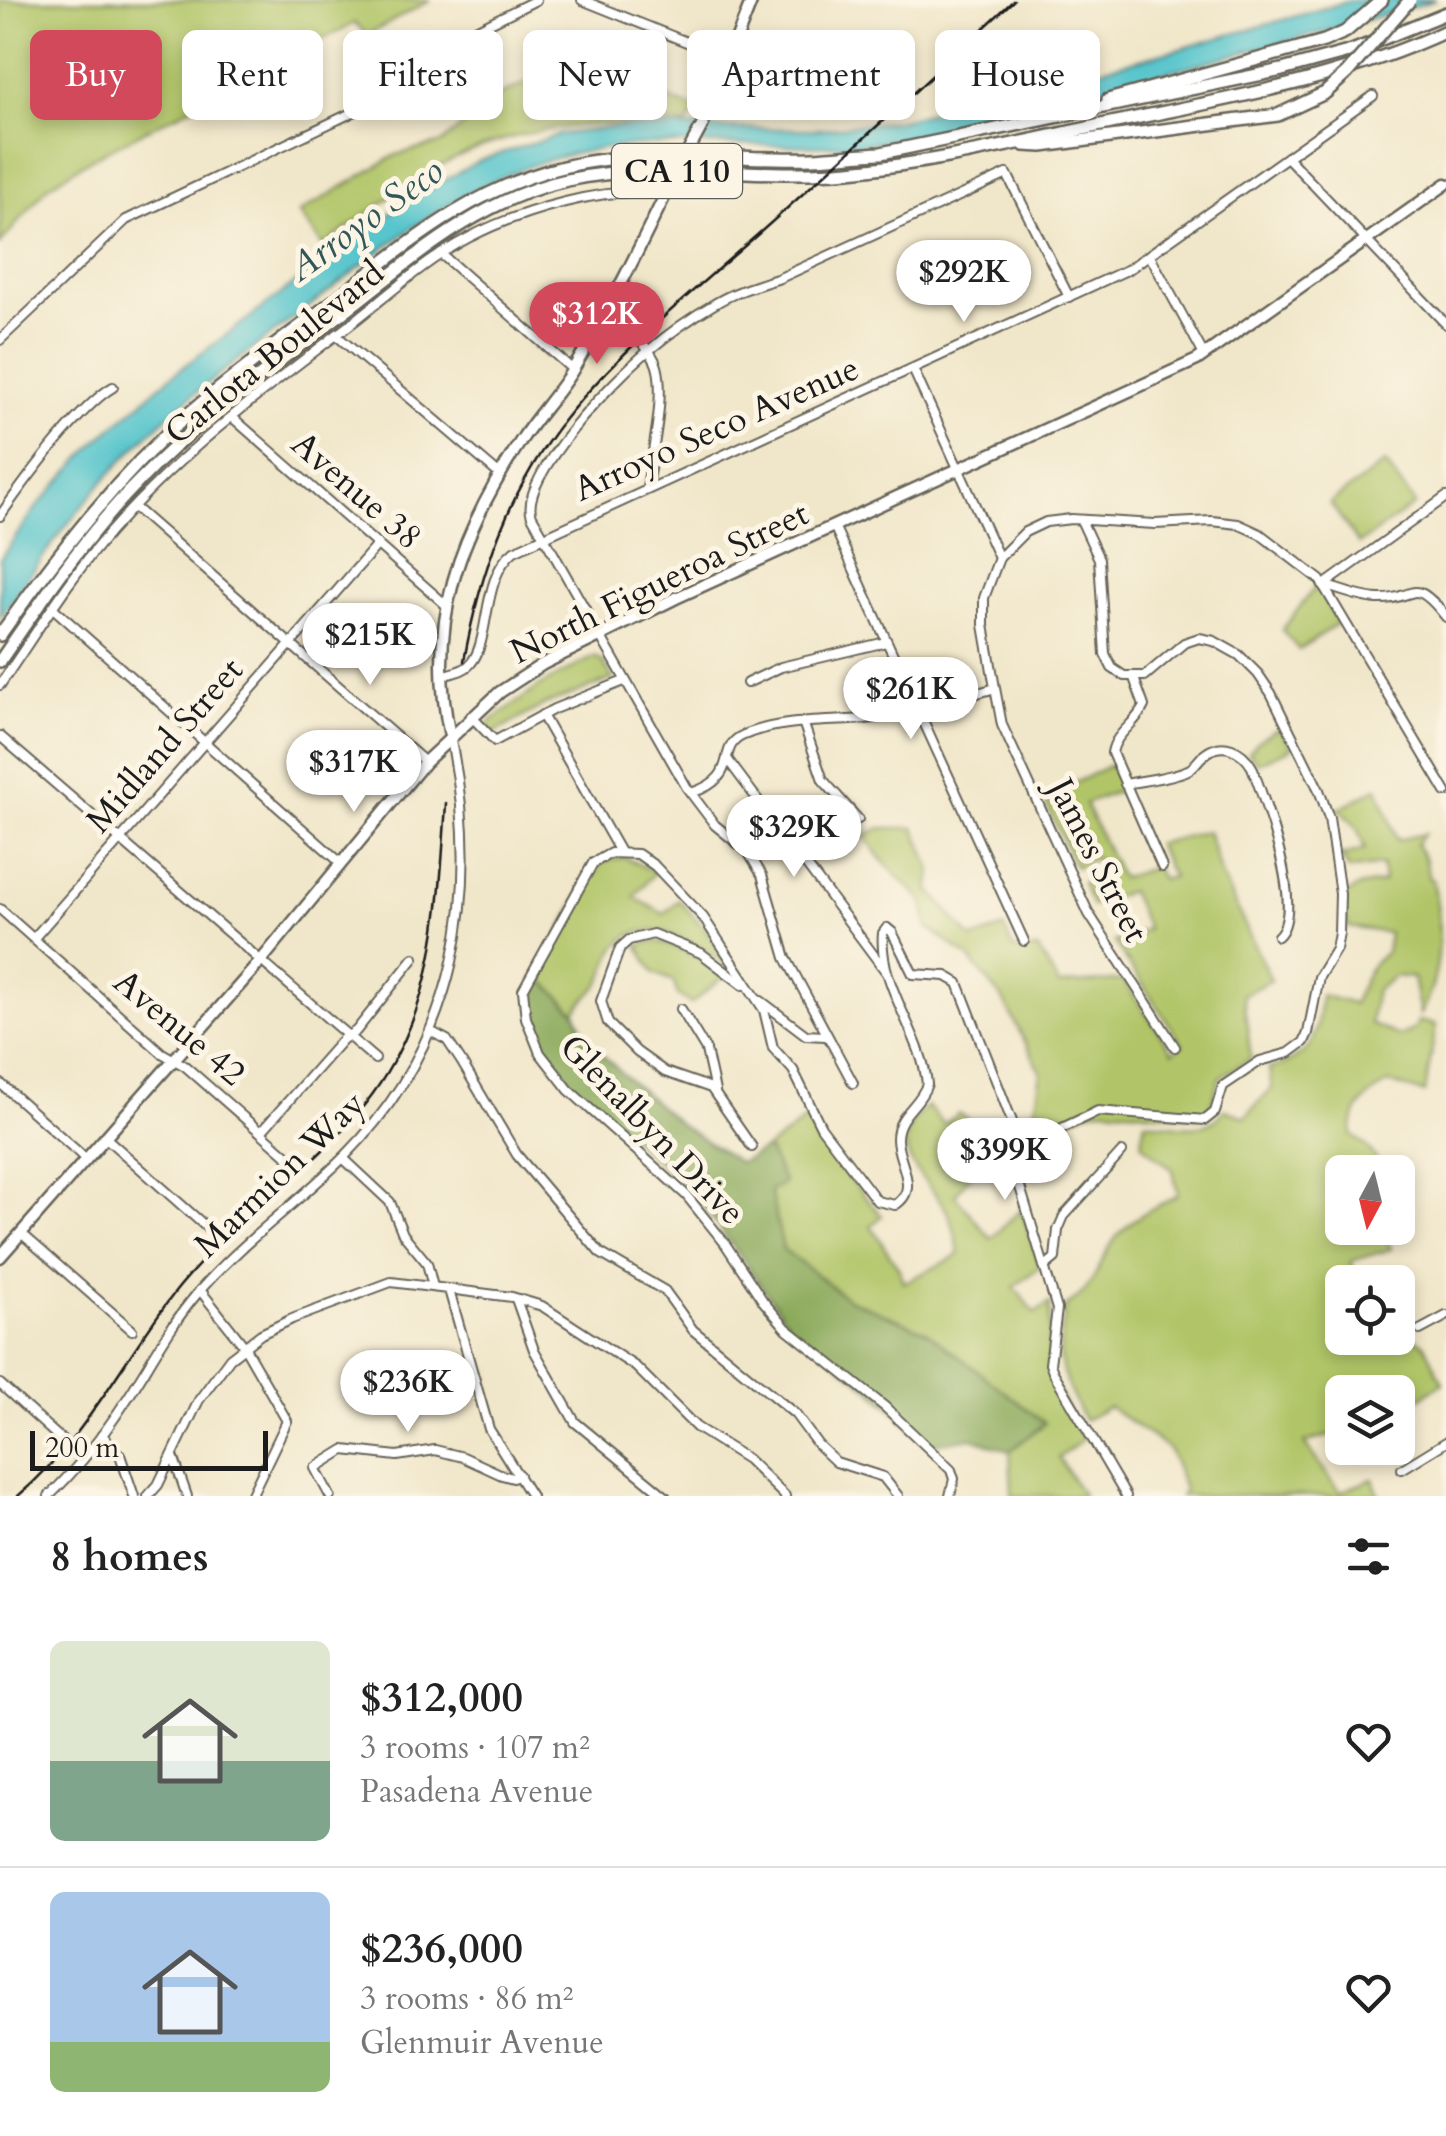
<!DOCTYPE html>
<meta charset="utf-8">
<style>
body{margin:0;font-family:Cardo,serif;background:#f6f6f6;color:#222;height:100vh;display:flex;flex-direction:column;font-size:38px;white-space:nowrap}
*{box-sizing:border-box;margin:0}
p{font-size:32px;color:#767676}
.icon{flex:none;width:55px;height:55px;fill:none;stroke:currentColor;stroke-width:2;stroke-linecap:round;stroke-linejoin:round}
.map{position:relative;height:1496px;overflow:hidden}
.side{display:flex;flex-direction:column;background:#fff;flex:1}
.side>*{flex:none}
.top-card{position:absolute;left:30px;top:30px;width:1388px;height:90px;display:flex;gap:20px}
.needle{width:65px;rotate:187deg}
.controls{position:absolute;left:1325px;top:1155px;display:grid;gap:20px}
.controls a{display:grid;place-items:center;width:90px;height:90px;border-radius:15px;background:#fff;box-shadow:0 5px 15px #0003;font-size:50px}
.scale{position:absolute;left:30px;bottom:25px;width:238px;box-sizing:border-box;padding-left:10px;border:5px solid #1c1c1c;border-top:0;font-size:28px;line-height:35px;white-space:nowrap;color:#1c1c1c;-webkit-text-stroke:8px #fcf5e5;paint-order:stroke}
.price{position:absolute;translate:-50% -85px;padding:0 22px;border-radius:35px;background:#fff;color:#222;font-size:32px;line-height:65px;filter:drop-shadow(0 2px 5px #0008)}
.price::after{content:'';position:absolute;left:50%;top:60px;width:30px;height:22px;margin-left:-15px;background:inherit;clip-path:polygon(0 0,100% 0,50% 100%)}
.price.selected{background:#d1495b;color:#fff}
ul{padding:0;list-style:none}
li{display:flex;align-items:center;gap:30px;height:250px;padding:0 50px}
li+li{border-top:2px solid #e0e0e0}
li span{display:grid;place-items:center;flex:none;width:280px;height:200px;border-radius:15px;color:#555}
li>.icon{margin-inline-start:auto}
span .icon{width:120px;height:120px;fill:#fffc;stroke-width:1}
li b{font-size:42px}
h2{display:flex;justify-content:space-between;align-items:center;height:120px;padding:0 50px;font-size:42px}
.pill{padding:0 35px;border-radius:15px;background:#fff;box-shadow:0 5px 15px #0003;font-size:35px;line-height:90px}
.pill.selected{background:#d1495b;color:#fff}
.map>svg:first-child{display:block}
.green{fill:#b1c568;stroke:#667042;stroke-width:2.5}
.forest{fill:#8caa5c;stroke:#54633c;stroke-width:2.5}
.water{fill:#57c5cc;stroke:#3a7074;stroke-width:2.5}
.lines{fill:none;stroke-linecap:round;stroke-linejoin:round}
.minor-casing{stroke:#666359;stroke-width:12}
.major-casing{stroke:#666359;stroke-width:15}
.highway-casing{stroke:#666359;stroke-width:16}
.minor{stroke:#fff;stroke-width:8}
.major{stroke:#fff;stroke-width:10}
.highway{stroke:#fff;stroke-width:11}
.tram{stroke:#1c1c1c;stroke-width:2.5}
.major-bridge-casing{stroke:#666359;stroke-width:15;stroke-linecap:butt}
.highway-bridge-casing{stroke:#666359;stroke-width:16;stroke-linecap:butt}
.major-bridge{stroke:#fff;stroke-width:10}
.highway-bridge{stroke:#fff;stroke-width:11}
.labels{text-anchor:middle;stroke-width:10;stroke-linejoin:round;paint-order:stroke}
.shield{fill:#fcf5e5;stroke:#5f5d58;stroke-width:2.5}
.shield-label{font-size:32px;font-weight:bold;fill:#1c1c1c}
.street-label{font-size:35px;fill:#1c1c1c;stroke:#fcf5e5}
.water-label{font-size:38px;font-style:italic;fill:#31575a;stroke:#fcf5e5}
</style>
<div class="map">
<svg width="1446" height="1496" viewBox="0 0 1446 1496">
<rect width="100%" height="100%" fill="#fcf5e5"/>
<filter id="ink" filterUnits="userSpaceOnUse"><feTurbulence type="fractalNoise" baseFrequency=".01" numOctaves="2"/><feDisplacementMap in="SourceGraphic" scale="20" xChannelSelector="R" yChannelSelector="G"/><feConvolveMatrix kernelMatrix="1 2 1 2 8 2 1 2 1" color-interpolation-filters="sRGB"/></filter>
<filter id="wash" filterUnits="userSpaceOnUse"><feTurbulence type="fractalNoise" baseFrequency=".0048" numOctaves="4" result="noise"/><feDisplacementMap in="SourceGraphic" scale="40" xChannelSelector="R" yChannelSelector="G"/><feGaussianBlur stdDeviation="2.25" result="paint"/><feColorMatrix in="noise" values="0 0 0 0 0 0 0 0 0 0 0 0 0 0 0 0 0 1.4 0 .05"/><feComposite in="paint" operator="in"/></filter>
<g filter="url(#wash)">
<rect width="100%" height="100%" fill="#f0e6c9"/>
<g class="green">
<polygon points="0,0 431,0 367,35 355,23 94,157 49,185 0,244"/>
<path d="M 570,62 L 696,109 L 687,125 C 607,121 524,123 452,160 C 406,183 365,216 323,246 L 299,213 L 396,155 L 442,143 L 498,96 Z"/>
<polygon points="1385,463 1415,504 1359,544 1330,503"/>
<polygon points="1317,585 1339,622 1299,650 1282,630"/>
<polygon points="594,657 602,660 613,679 544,705 493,734 488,729 489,722 543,684"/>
<polygon points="1281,727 1292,748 1258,763 1249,753 1259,740"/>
<polygon points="1111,765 1119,781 1118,791 1085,804 1121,878 1155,867 1161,879 1173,877 1156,844 1207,831 1221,875 1271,980 1243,995 1251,1058 1220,1077 1209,1111 1198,1117 1106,1108 1087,1112 1025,1137 1018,1117 1035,1110 1041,1072 1002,998 968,957 927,927 923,901 887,866 864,836 880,828 915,828 932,870 930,890 972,939 1004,928 1014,950 1038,949 1059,985 1123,980 1173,1052 1183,1045 1114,942 1147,929 1130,891 1092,906 1082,883 1104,873 1096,858 1075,867 1044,798"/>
<path d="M 1378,787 L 1397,840 L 1424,834 L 1416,844 L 1425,860 L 1429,879 L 1433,880 C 1442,924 1443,975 1420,1014 L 1413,978 L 1395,976 L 1376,990 L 1370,1024 L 1399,1036 L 1415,1029 L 1418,1021 L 1436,1025 L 1425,1093 L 1388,1083 C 1367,1096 1351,1108 1352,1135 L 1368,1148 L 1386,1172 L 1342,1172 L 1342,1228 L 1382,1228 L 1391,1249 L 1351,1261 L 1358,1282 L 1342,1282 L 1342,1338 L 1398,1338 L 1398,1328 L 1425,1345 L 1443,1383 L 1398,1412 L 1398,1392 L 1342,1392 L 1342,1432 L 1304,1443 L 1340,1492 L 1373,1479 L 1379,1496 L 1180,1496 L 1184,1489 L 1169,1449 L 1109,1407 L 1084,1420 C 1059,1370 1055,1363 1066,1307 C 1097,1285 1094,1271 1113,1242 C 1128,1219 1154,1207 1178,1195 L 1173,1170 L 1141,1143 L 1145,1121 C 1171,1124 1210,1137 1224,1109 L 1245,1117 L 1272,1088 L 1269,1069 C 1315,1055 1316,1040 1321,995 L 1353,1004 L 1371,966 L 1386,952 L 1389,933 L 1349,927 L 1344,916 L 1345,895 L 1358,887 L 1384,882 L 1382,865 L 1349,870 L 1341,856 L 1365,849 L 1357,828 L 1339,809 Z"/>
<path d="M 624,857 L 655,872 L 634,897 L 664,914 L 679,900 L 708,932 L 732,970 C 705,948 649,910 618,945 C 608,956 608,969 601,981 C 595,992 582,1000 575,1012 L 538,975 L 584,887 L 601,863 Z"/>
<path d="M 656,941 C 682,947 703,959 724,976 L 691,1004 L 678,995 L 673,981 L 654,973 L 638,945 Z"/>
<path d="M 927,1106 L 944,1124 L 959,1113 L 977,1126 L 961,1148 L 977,1166 L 955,1195 L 991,1239 L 1021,1209 L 1040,1267 L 1014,1287 L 1035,1313 L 1050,1303 L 1049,1374 L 1084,1439 L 1059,1458 L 1083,1496 L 1012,1496 L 1010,1451 L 1044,1424 L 926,1331 L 846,1298 L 783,1249 L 770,1191 L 767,1148 L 808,1118 L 833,1160 L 882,1216 L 871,1226 L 899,1269 L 903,1283 L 959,1255 C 957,1240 954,1221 945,1208 C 921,1171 881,1148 927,1106 Z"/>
</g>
<polygon class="forest" points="538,975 575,1012 589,1042 632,1083 681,1125 740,1163 767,1148 784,1183 770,1191 783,1249 846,1298 926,1331 1045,1423 1010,1451 972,1438 929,1445 875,1393 790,1325 707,1211 682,1183 574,1086 540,1041 530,996"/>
<path class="water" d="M 1353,0 L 1436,0 L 1320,33 L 904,139 C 795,157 680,131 572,154 C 474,175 396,238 319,299 C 273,334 225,368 181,405 C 109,465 52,541 0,618 L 0,559 L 36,508 L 98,440 L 170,377 L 352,241 L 409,200 L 481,160 L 561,134 L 616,127 L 816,129 L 896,121 L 1187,47 Z"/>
</g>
<g filter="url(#ink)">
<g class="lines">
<defs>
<g id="minor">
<polyline points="582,0 729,59"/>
<polyline points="1287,157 1446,324"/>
<polyline points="441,254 573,370"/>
<polyline points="1150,256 1204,355"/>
<path d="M 607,309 C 622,324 645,341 655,361 C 668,388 651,457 647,488"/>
<polyline points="336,335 500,475"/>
<polyline points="0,340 126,220 364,107 429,53 536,0"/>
<polyline points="913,369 999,558"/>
<polyline points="232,417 446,605"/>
<polyline points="134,507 425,762"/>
<path d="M 0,516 C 24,482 79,407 113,387"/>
<polyline points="835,528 1024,941"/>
<polyline points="1324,585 1446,497"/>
<path d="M 1324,585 C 1341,590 1360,598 1378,599 C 1416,601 1411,573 1446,617"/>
<polyline points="53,608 341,863"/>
<path d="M 442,676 C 452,673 465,671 471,663 C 491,640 481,577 514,551 L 1129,269 L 1373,96"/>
<path d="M 1134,678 L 1144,706 C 1136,724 1115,733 1112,753 L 1162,867"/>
<polyline points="747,683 781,667 886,642"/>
<path d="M 0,685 C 36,633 69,578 111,531 C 181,451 268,387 352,323 C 389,294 426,260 468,238 C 519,211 609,184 666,194"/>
<polyline points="995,688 1002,725 1089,914 1175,1047"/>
<polyline points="542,715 620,852"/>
<polyline points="471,716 495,741 554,709 624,681"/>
<polyline points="803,722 823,780 858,819"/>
<polyline points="0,736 375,1059"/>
<polyline points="728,760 887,973"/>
<path d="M 1125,784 C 1144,780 1170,778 1188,770 C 1194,768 1199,758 1205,754 C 1223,740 1242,750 1252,767 C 1264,799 1306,911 1278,936"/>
<path d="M 691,793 C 743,777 714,747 744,735 C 785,718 832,723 875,718 C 916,713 956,699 995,688 L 984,625 L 984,598 L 999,558 L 1025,532 L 1046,522 L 1071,519 L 1155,524 L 1212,521 L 1238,524 L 1260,534 L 1320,580 L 1446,792"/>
<polyline points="0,909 162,1053 185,1066 291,1159"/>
<path d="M 887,928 L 883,933 C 878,986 922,1033 927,1084 C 920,1106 897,1114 897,1139 C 897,1162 921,1189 895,1205 L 877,1201 L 821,1127 L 793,1070 L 773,1048 L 764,1010 L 703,917 L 655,866 L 638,854 L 611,853 L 593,863 L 523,990 L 526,1018 L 540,1053 L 569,1090 L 686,1195 L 724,1242 L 763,1301 L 787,1329 L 885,1407 L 951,1470 L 954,1479 L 950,1496"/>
<polyline points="887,928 892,932 913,974 946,976 958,983 1022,1147"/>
<polyline points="34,938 378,544"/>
<polyline points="743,985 701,953 653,934 629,940 620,948 601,1001 608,1023 637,1052 665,1072 711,1088 752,1147"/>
<polyline points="761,1001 806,1035 825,1036"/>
<polyline points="681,1009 706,1050 715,1091"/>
<polyline points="432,1032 447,1040 461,1061 517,1155 600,1253 665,1291 693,1330 795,1414 818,1445 836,1462 883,1477 898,1496"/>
<polyline points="0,1083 86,1159"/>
<path d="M 853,1083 L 786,958 L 762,875 L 748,852 L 715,825 L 687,788 L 532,516 C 517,479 618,376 647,352 C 668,334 692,317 716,303 C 736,291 758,285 780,278 L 1007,174 L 1069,297"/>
<polyline points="261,1132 343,1039 356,1031 414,958"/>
<polyline points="105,1137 213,1233"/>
<polyline points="1022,1147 1098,1111 1205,1120 1215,1112 1223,1086 1260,1061 1289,1053 1304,1042 1308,1033 1319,977 1336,949 1339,933 1340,894 1329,818 1319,790 1271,693 1258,674 1239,655 1214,641 1199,638 1184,643 1145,676 1124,676 1112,668 1105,654 1099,559 1081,520"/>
<polyline points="1022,1147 1016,1157 1017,1177 1057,1309 1050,1364 1053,1372 1126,1496"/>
<polyline points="343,1158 390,1202 403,1234 427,1263 433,1287"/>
<polyline points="21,1233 132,1330"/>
<polyline points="1044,1267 1055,1258 1058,1230 1064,1216 1122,1152"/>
<polyline points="200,1290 244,1346 287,1421 251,1496"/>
<polyline points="449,1290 489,1429 531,1496"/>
<polyline points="516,1299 534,1350 575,1422 665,1496"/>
<polyline points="1420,1330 1446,1316"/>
<polyline points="0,1384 83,1459"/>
<polyline points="102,1435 120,1455 134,1496"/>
<polyline points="173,1456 187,1496"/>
<polyline points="1402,1469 1446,1442"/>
<path d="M 49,1496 C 78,1468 103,1436 125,1402 C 149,1366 168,1328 196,1295 C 240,1243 297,1204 345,1156 C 458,1043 483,888 450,736"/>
<polyline points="148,1496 158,1485 199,1400 230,1358 261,1334 292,1319 391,1282 512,1297 542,1306 636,1367 696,1427 747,1459 785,1496"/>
<polyline points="330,1496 315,1468 344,1450 397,1456 435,1450 463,1457 502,1475 513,1478 519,1475"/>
</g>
<g id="major">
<polyline points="703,124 752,0"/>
<path d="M 450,736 C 425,623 460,534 522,439 C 537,416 557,395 572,371 C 609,311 641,245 672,181"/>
<polyline points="0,1257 260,962 425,762 500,692 543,664 676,598 1197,360 1446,184"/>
</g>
<g id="highway">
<polyline points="1108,100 1324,41 1345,32 1382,0"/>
<polyline points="1024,145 1042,146 1278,115 1325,93"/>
<path d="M 0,635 C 58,553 116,478 192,411 C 238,372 288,336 336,299 C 409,243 471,189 563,167 C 645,147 729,160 812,158 C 835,157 858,154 881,153 L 1282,70 L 1352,51 L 1446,13"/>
<path d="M 0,661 C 44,597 87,533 142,478 C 206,412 282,360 354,304 C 419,253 484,198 567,180 C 660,160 755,179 849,171 C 937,163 1025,141 1111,123 C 1225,99 1339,81 1446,31"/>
</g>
</defs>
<use href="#minor" class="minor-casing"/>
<use href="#major" class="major-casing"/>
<use href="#highway" class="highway-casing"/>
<use href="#minor" class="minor"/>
<use href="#major" class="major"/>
<use href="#highway" class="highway"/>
<g class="tram">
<path d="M 464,661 C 480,572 509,490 565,419 C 623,346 705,282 774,220 C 855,147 934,74 1014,0"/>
<path d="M 18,1496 C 88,1437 124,1355 180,1286 C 222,1235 275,1196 323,1150 C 433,1046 437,945 446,803"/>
</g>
<defs>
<polyline id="major-bridge" points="672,181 703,124"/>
<polyline id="highway-bridge" points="1325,93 1347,73 1410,0"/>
</defs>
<use href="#major-bridge" class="major-bridge-casing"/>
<use href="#highway-bridge" class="highway-bridge-casing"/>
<use href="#major-bridge" class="major-bridge"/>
<use href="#highway-bridge" class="highway-bridge"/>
</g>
</g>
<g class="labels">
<rect class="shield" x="612" y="144" width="130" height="54" rx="8"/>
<g class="shield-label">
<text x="677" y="182">CA 110</text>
</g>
<g class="street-label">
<text transform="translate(274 352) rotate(-39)" y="12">Carlota Boulevard</text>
<text transform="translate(716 428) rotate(-24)" y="12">Arroyo Seco Avenue</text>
<text transform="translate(357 490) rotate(41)" y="12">Avenue 38</text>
<text transform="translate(659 582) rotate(-26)" y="12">North Figueroa Street</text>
<text transform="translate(164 745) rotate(-49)" y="12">Midland Street</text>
<text transform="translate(1099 860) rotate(63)" y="12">James Street</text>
<text transform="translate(180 1027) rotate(40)" y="12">Avenue 42</text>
<text transform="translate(653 1129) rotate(46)" y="12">Glenalbyn Drive</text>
<text transform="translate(279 1174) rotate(-44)" y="12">Marmion Way</text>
</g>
<g class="water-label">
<text transform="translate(365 219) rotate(-36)" y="13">Arroyo Seco</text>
</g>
</g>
</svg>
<div class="controls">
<a><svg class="needle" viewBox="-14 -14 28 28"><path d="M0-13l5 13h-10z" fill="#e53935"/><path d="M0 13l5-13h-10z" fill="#767676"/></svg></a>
<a><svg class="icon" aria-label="locate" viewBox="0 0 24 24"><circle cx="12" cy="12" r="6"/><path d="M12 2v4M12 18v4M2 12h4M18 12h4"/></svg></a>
<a><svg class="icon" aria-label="layers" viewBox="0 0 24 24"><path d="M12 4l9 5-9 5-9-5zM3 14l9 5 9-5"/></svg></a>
</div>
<div class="scale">200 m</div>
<b class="price" style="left:964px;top:325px">$292K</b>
<b class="price selected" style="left:597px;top:367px">$312K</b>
<b class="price" style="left:370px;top:688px">$215K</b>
<b class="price" style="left:911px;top:742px">$261K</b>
<b class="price" style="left:354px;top:815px">$317K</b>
<b class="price" style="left:794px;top:880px">$329K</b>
<b class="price" style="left:1005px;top:1203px">$399K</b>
<b class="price" style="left:408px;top:1435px">$236K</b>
<div class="top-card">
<a class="pill selected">Buy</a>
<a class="pill">Rent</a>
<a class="pill">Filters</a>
<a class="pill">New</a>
<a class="pill">Apartment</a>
<a class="pill">House</a>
</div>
</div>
<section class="side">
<h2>8 homes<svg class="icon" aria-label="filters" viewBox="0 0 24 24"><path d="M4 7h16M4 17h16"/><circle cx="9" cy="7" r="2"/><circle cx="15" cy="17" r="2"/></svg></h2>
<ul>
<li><span style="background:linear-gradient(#dfe7d0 60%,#7fa58c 0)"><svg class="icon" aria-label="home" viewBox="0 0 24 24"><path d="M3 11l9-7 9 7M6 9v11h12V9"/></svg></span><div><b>$312,000</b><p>3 rooms · 107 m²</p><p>Pasadena Avenue</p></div><svg class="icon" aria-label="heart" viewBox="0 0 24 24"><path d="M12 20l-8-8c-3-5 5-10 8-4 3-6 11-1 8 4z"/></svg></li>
<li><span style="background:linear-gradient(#a9c7e8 75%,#8fb573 0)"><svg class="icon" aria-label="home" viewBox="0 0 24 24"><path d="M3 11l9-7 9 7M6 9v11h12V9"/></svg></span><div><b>$236,000</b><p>3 rooms · 86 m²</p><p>Glenmuir Avenue</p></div><svg class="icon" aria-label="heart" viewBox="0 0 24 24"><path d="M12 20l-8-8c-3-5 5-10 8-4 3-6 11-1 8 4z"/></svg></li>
</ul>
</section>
